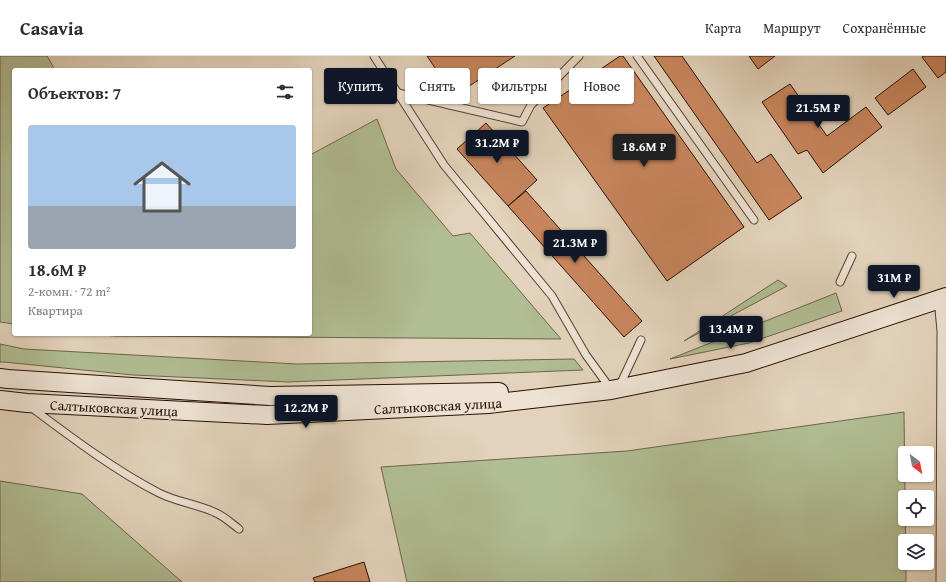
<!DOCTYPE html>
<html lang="ru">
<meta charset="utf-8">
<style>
body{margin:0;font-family:"Gentium Book Plus",serif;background:#f7f7f7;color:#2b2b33;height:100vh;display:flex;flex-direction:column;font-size:15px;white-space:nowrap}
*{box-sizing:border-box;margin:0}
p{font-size:13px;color:#7c7c81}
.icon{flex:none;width:22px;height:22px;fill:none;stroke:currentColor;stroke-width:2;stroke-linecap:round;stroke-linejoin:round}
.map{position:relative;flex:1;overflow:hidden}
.panel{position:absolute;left:12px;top:12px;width:300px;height:268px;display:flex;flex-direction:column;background:#fff;border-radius:4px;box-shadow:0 1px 3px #0004}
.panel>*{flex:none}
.top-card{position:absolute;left:324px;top:12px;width:380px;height:36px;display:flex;gap:8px}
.needle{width:26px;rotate:148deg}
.tools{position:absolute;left:898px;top:390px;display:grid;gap:8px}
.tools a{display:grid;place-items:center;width:36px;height:36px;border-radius:4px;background:#fff;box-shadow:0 1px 3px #0004;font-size:20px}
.price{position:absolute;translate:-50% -34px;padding:0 9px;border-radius:4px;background:#111827;color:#fff;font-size:13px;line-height:26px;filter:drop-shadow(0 1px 2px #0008)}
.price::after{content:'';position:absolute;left:50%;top:24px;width:12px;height:9px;margin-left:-6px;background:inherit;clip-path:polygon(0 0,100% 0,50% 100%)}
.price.current{background:#222;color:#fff}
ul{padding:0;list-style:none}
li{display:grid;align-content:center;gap:8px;height:212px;padding:0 16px}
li+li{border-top:1px solid #e1e1e2}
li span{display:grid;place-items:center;height:124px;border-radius:4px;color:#555}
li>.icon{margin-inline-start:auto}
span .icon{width:72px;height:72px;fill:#fffc;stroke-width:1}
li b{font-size:17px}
h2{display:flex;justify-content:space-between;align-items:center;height:48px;padding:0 16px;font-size:17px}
.chip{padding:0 14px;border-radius:4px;background:#fff;box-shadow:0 1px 3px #0004;font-size:14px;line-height:36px}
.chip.current{background:#111827;color:#fff}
header{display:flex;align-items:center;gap:24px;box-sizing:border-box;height:56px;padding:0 20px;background:#fff;border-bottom:1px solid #e1e1e2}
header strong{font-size:19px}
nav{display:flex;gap:22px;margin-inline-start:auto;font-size:14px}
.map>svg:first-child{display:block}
.green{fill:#b1bd93;stroke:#6c664a}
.building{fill:#c9865d;stroke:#270f01}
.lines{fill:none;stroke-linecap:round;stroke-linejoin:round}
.lane-casing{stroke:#564030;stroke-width:9}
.street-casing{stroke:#564030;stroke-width:15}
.secondary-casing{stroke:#270f01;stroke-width:20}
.lane{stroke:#ede2d3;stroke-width:7}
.street{stroke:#ede2d3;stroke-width:13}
.secondary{stroke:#ede2d3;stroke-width:18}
.labels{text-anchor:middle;stroke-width:3;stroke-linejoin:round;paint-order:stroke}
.street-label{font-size:14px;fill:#270f01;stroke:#ede2d3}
</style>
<header>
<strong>Casavia</strong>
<nav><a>Карта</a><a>Маршрут</a><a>Сохранённые</a></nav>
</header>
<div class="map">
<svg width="946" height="526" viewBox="0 0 946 526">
<rect width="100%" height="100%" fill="#e3d3bc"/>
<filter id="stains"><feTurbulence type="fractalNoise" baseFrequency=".005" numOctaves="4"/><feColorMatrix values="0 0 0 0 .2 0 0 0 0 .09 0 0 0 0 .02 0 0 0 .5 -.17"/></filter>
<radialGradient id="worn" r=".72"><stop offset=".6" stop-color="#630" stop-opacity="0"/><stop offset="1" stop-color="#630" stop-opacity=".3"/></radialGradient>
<g class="green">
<polygon points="0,0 47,0 55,14 14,14 14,268 0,266"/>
<polygon points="377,63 396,113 453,180 470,177 561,283 114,280 97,278 310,278 310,99"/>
<polygon points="778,224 787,230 684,285"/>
<polygon points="836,237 842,255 749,287 670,303"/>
<polygon points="0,288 24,293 297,308 574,303 583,314 288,326 133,319 4,306 0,306"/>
<polygon points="904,356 906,526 407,526 381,411 627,395"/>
<polygon points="0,425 82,438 182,526 0,526"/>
</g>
<g class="building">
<polygon points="427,0 515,0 454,40"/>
<polygon points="620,0 623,0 744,171 667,225 543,52"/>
<polygon points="654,0 682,0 757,107 771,98 802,142 769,164"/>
<polygon points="749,0 775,0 758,13"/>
<polygon points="924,0 946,0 946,16 938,22 922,1"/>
<polygon points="913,13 926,31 888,59 875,42"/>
<polygon points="790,28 827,80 866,51 882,71 823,117 807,94 798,98 762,46"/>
<polygon points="486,67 537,124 508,150 457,93"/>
<polygon points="526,135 642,265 624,281 508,150"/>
<polygon points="364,506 370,526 315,526 313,522"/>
</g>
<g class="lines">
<defs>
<g id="lane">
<polyline points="374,0 444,109 552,240 586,299 610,332"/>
<polyline points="637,0 754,164"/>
<polyline points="398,37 522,66 531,49 579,0"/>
<polyline points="840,226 852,200"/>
<polyline points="620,329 641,284"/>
<path d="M 32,352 C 72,382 116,415 159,437 C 177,446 196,448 214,456 C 224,460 231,467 239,473"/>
</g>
<polyline id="street" points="941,242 944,275 943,526"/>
<g id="secondary">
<polyline points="0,322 8,323 270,340 499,336"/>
<polyline points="0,344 27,347 267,359 488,348 611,334 746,307 946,241"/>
</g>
</defs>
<use href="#lane" class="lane-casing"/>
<use href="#street" class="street-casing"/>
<use href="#secondary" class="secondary-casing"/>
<use href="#lane" class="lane"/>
<use href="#street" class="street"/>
<use href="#secondary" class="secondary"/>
</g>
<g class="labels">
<g class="street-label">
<text transform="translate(438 350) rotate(-3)" y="5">Салтыковская улица</text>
<text transform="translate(114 352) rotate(3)" y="5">Салтыковская улица</text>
</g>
</g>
<rect width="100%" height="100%" filter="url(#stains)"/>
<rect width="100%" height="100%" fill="url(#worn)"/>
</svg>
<div class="tools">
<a><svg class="needle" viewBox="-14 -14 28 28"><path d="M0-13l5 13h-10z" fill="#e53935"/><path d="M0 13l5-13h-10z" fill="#7c7c81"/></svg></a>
<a><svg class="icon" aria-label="locate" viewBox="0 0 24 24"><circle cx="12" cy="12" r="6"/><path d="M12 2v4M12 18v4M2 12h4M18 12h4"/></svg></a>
<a><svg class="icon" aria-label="layers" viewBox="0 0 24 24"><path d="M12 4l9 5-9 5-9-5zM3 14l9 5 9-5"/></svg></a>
</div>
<b class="price" style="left:818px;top:73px">21.5M ₽</b>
<b class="price" style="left:497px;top:108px">31.2M ₽</b>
<b class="price current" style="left:644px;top:112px">18.6M ₽</b>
<b class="price" style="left:575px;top:208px">21.3M ₽</b>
<b class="price" style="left:894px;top:243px">31M ₽</b>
<b class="price" style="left:731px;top:294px">13.4M ₽</b>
<b class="price" style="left:306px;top:373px">12.2M ₽</b>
<div class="top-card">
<a class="chip current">Купить</a>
<a class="chip">Снять</a>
<a class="chip">Фильтры</a>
<a class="chip">Новое</a>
</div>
<section class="panel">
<h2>Объектов: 7<svg class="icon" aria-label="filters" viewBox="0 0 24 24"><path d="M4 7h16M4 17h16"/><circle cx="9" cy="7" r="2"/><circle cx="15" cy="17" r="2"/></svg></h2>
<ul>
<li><span style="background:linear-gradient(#a9c7e8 65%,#9aa5b1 0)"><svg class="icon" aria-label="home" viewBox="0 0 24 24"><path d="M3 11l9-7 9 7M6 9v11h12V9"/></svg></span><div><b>18.6M ₽</b><p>2-комн. · 72 m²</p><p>Квартира</p></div></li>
</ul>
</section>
</div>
